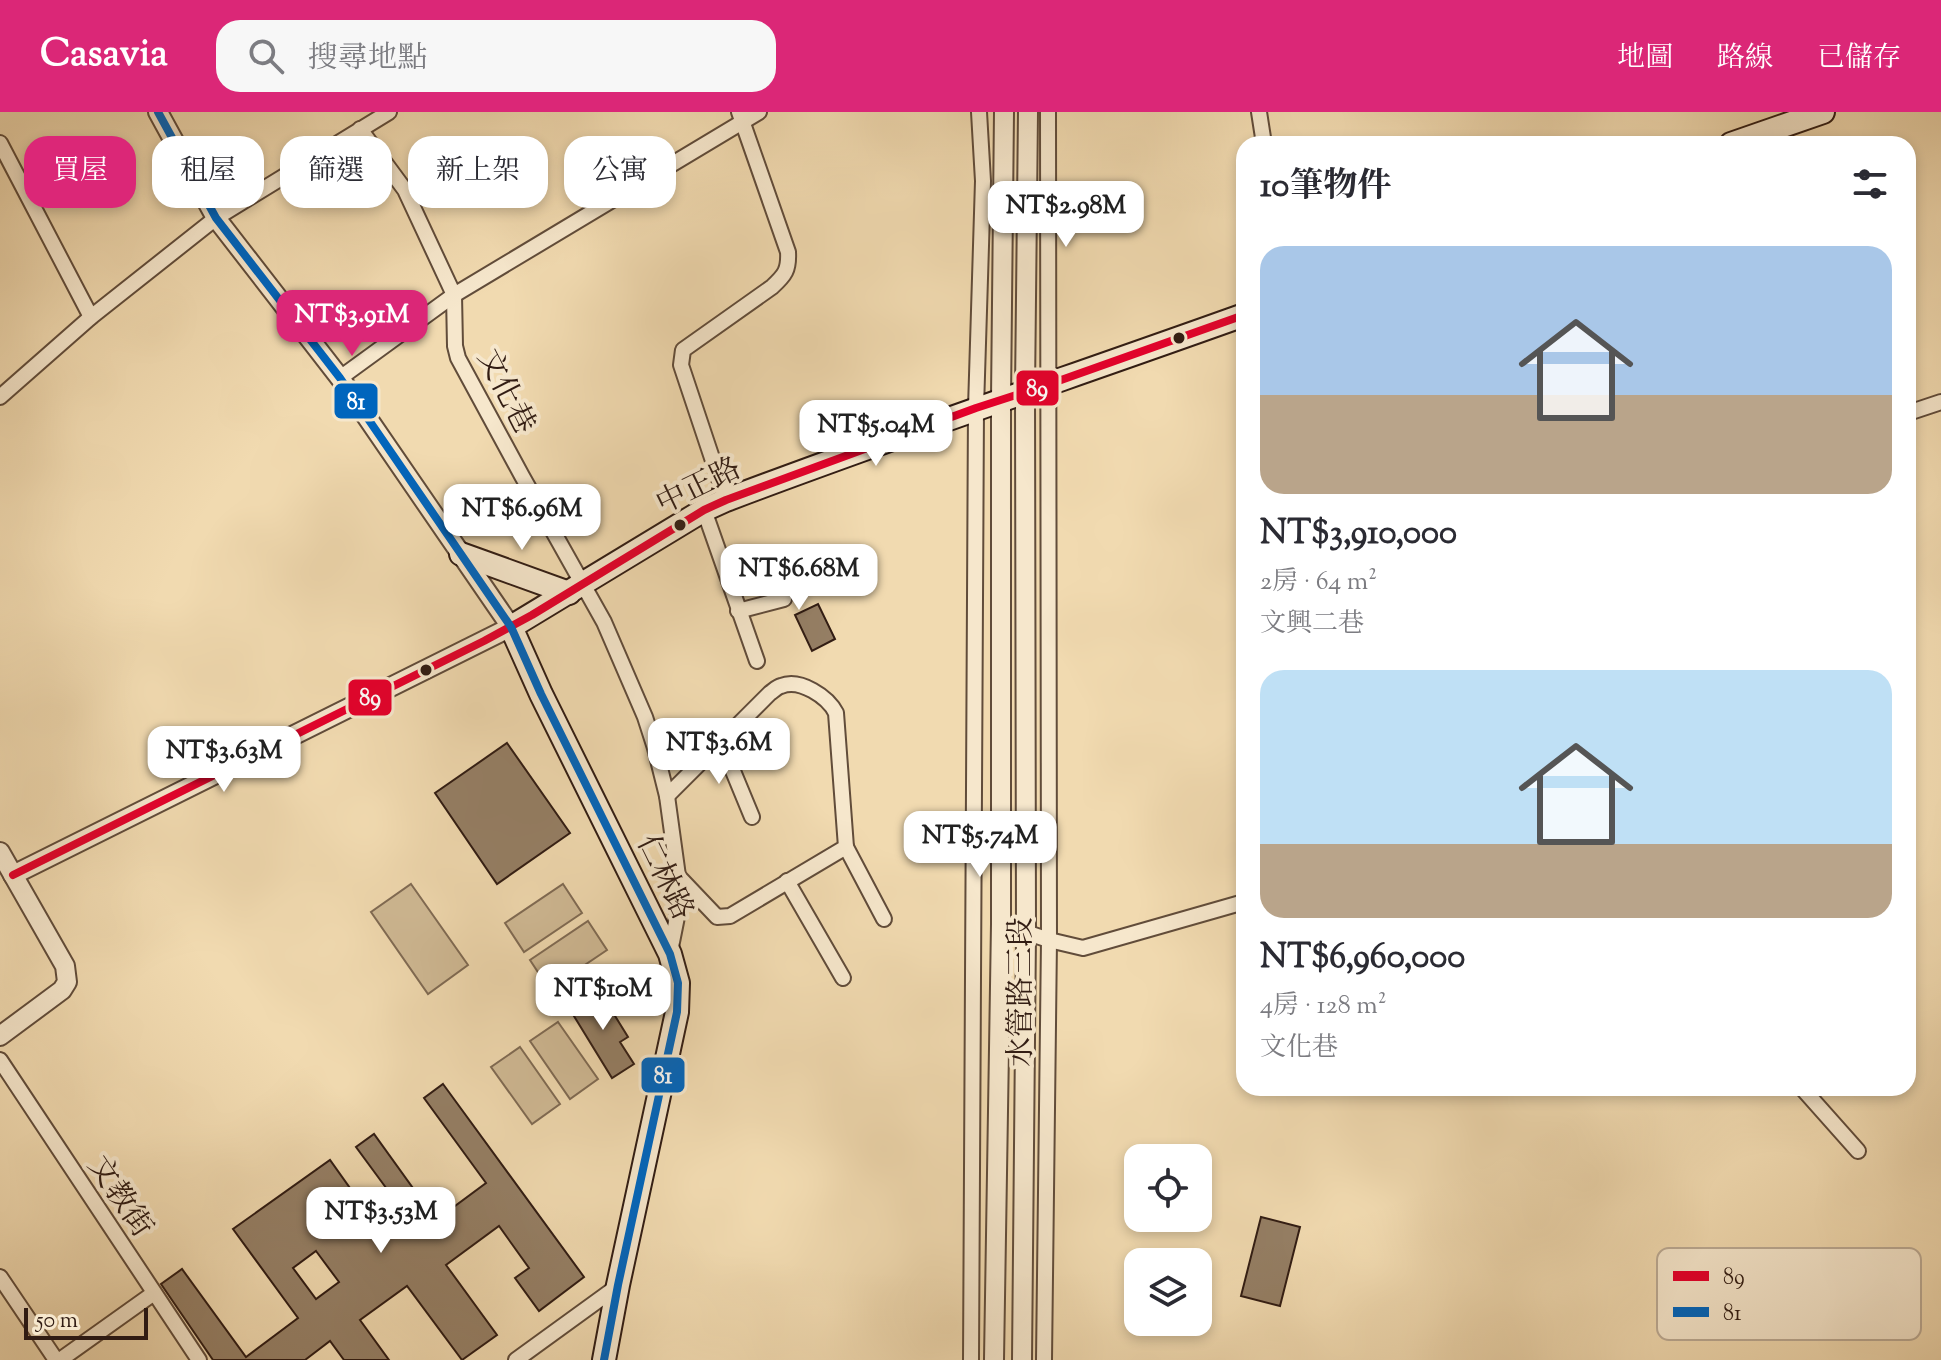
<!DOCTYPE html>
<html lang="zh-TW">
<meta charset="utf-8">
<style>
body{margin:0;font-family:"Sorts Mill Goudy","Noto Serif TC",serif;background:#f7f7f7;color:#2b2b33;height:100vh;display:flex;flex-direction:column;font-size:30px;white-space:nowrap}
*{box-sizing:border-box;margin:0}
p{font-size:26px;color:#7c7c81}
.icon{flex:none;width:44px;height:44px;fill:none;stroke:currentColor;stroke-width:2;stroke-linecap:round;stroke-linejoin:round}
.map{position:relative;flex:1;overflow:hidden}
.sheet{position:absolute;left:1236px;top:24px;width:680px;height:960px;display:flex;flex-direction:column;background:#fff;border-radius:24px;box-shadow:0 4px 12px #0003}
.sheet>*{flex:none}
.banner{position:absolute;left:24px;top:24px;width:760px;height:72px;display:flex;gap:16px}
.controls{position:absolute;left:1124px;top:1032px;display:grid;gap:16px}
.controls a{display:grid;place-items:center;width:88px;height:88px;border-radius:16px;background:#fff;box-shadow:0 4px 12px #0003;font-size:40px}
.scale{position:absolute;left:24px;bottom:20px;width:124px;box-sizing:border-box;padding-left:8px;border:4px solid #311c13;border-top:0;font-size:22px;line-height:28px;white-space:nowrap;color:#311c13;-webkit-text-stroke:6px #f6e7cc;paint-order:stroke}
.price{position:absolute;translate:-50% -68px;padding:0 18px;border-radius:16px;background:#fff;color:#222;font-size:26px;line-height:52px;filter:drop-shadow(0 2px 4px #0008)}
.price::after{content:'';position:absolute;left:50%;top:48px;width:24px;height:18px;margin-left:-12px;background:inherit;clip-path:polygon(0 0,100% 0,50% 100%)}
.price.current{background:#db2777;color:#fff}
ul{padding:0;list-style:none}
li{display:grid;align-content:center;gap:16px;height:424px;padding:0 24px}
li span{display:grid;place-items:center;height:248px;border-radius:24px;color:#555}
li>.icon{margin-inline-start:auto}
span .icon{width:144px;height:144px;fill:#fffc;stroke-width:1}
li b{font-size:34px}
h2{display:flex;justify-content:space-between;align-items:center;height:96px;padding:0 24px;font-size:34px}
.tag{padding:0 28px;border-radius:24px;background:#fff;box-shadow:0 4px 12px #0003;font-size:28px;line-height:72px}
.tag.current{background:#db2777;color:#fff}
header{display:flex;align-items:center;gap:48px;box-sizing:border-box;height:112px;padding:0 40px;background:#db2777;color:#fff}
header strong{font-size:38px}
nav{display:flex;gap:44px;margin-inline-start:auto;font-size:28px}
.search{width:560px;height:72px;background:#f7f7f7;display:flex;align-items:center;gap:20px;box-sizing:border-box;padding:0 28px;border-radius:24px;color:#7c7c81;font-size:30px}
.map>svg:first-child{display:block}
.green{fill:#d0ba95;stroke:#806b54;stroke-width:2}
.building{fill:#957f65;stroke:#311c13;stroke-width:2;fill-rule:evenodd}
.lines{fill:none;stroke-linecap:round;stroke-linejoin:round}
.minor-casing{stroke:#614c3a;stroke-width:18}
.tertiary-casing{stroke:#614c3a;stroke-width:22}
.secondary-casing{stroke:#311c13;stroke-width:26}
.minor{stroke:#f6e7cc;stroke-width:14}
.tertiary{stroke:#f6e7cc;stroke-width:18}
.secondary{stroke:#f6e7cc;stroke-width:22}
.bus-1-casing{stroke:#f6e7cc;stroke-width:14}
.bus-2-casing{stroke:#f6e7cc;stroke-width:14}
.bus-1{stroke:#e4002b;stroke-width:8}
.bus-2{stroke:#0065bd;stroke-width:8}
.bus-dot{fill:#311c13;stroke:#f6e7cc;stroke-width:3}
.labels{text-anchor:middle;stroke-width:8;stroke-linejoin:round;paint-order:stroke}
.street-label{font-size:30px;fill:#311c13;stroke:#f6e7cc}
.key{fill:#f6e7cc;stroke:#bbaa94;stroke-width:2}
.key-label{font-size:22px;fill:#311c13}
.line-badge{stroke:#f6e7cc;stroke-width:3}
.badge-label{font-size:22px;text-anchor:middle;font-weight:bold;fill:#fff}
</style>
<header>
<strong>Casavia</strong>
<div class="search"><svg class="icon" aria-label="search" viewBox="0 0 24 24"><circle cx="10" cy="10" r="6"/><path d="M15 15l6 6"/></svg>搜尋地點</div>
<nav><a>地圖</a><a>路線</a><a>已儲存</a></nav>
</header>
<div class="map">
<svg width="1941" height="1248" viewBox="0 0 1941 1248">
<rect width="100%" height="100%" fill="#f1dab0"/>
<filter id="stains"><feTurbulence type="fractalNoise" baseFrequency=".0025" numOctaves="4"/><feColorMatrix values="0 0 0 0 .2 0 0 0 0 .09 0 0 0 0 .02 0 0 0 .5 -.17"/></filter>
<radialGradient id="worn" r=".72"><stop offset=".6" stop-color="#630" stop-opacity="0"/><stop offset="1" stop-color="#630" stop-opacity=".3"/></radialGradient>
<g class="green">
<polygon points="411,772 468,853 428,882 371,800"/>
<polygon points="563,772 582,801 524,840 505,811"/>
<polygon points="588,809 607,838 549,877 530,848"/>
<polygon points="558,910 598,967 570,987 530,929"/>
<polygon points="520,935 560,992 532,1012 491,955"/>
</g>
<g class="building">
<polygon points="818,492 835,527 812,539 795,503"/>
<polygon points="507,631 570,721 497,772 435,681"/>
<polygon points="599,878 628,925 620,930 634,952 612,966 569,896"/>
<path d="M 443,972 L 584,1165 L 539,1199 L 515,1166 L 529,1156 L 499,1114 L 446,1153 L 497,1223 L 462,1248 L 407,1174 L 360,1208 L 389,1248 L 344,1248 L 330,1229 L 305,1248 L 213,1248 L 161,1172 L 182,1157 L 246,1245 L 298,1206 L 233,1117 L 330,1048 L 382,1121 L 406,1103 L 356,1035 L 374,1022 L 436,1108 L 486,1071 L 424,986 ZM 316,1139 L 339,1170 L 316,1187 L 293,1156 Z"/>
<polygon points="1261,1105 1300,1115 1280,1194 1241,1184"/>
</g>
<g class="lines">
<defs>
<g id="minor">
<polyline points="1259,0 1264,32"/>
<polyline points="360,17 405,78 454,183 455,234 458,246 522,364 604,510 645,605 655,636 667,684 678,764 678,800 670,840"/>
<polyline points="0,31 91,205"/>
<polyline points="340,266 454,183 759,0"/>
<polyline points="0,285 91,205 216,106 389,0"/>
<polyline points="1908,301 1941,290"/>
<path d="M 726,388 L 681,253 L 683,238 L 772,175 C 785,163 789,158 788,140 L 739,0"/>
<polyline points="704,398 757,549"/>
<polyline points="738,499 784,487 780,464 822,443"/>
<polyline points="721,630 752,705"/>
<path d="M 667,684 L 770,581 C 773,579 777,575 781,574 C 800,566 828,585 836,601 L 846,735 L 730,804 L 717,805 L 678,764"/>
<polyline points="846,735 884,807"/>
<polyline points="787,769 843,866"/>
<polyline points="1001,812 1049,828 1083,836 1244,790"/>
<polyline points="0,948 199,1248"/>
<polyline points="1802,976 1858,1039"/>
<polyline points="0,1165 56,1248"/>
<polyline points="60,1248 154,1181"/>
<polyline points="516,1248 618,1174"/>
<polyline points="971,1248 976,296 983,69 979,0"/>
<polyline points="1044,1248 1049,828 1048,0"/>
</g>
<g id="tertiary">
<polyline points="0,740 65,854 67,870 62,878 0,924"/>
<polyline points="13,763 511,515 340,266 216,106 158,0"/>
<polyline points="994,1248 1001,812 1001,287 1004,0"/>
<polyline points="1022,1248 1026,821 1025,279 1028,0"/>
</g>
<g id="secondary">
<polyline points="1731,32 1823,0"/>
<polyline points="461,442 569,481"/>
<path d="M 604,1248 L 618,1173 L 677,900 L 678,871 L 670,842 L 541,582 L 511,515 L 704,398 L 726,388 C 897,323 1071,265 1244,203"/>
</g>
</defs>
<use href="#minor" class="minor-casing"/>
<use href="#tertiary" class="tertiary-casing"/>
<use href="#secondary" class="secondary-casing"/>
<use href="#minor" class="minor"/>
<use href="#tertiary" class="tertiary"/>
<use href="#secondary" class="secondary"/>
<defs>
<polyline id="bus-1" points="13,763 484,529 532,503 704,398 726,388 976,296 1047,273 1244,203"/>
<polyline id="bus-2" points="158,0 216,106 340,266 511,515 541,582 670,842 678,871 677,900 618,1173 604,1248"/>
</defs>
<use href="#bus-1" class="bus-1-casing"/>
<use href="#bus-2" class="bus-2-casing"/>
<use href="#bus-1" class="bus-1"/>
<use href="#bus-2" class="bus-2"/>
</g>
<g class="bus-dot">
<circle cx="1179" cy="226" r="7"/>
<circle cx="680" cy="413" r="7"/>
<circle cx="426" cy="558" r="7"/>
</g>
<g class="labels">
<g class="street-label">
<text transform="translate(507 279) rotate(63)" y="10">文化巷</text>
<text transform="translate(698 373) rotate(-26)" y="10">中正路</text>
<text transform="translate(666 765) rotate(64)" y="10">仁林路</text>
<text transform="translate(1020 880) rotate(-90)" y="10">水管路三段</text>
<text transform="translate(121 1084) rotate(56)" y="10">文教街</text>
</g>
</g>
<rect x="1657" y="1136" width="264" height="92" rx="12" class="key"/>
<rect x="1673" y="1159" width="36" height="10" fill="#e4002b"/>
<rect x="1673" y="1195" width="36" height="10" fill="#0065bd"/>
<g class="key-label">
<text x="1723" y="1172">89</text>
<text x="1723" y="1208">81</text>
</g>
<g class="line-badge">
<rect x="1015" y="257" width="45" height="38" rx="8" fill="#e4002b"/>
<rect x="333" y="270" width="46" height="38" rx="8" fill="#0065bd"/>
<rect x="347" y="566" width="46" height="39" rx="8" fill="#e4002b"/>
<rect x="640" y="944" width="46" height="38" rx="8" fill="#0065bd"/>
</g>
<g class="badge-label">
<text x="1037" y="284">89</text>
<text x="356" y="297">81</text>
<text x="370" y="593">89</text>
<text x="663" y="971">81</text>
</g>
<rect width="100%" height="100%" filter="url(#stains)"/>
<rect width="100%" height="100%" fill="url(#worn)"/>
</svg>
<div class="controls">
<a><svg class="icon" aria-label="locate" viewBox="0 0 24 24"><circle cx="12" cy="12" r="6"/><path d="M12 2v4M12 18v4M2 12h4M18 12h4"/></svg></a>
<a><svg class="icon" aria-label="layers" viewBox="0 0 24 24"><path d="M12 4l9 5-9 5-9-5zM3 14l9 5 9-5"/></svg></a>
</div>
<div class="scale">50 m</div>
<b class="price" style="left:1066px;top:137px">NT$2.98M</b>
<b class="price current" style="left:352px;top:246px">NT$3.91M</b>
<b class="price" style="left:876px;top:356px">NT$5.04M</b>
<b class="price" style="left:522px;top:440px">NT$6.96M</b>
<b class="price" style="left:799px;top:500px">NT$6.68M</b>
<b class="price" style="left:719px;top:674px">NT$3.6M</b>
<b class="price" style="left:224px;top:682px">NT$3.63M</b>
<b class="price" style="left:980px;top:767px">NT$5.74M</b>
<b class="price" style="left:603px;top:920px">NT$10M</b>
<b class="price" style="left:381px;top:1143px">NT$3.53M</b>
<div class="banner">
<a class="tag current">買屋</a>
<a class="tag">租屋</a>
<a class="tag">篩選</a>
<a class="tag">新上架</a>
<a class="tag">公寓</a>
</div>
<section class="sheet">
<h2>10筆物件<svg class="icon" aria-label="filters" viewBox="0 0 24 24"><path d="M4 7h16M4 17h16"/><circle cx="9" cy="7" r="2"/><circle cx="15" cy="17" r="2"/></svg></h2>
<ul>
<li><span style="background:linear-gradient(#a9c7e8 60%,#b9a48a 0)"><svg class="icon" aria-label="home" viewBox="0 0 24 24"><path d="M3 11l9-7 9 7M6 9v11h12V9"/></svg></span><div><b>NT$3,910,000</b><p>2房 · 64 m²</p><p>文興二巷</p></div></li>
<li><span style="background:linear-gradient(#bfe0f5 70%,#b9a48a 0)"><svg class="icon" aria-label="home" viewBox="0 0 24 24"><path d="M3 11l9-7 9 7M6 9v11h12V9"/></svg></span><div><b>NT$6,960,000</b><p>4房 · 128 m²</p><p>文化巷</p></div></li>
</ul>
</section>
</div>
